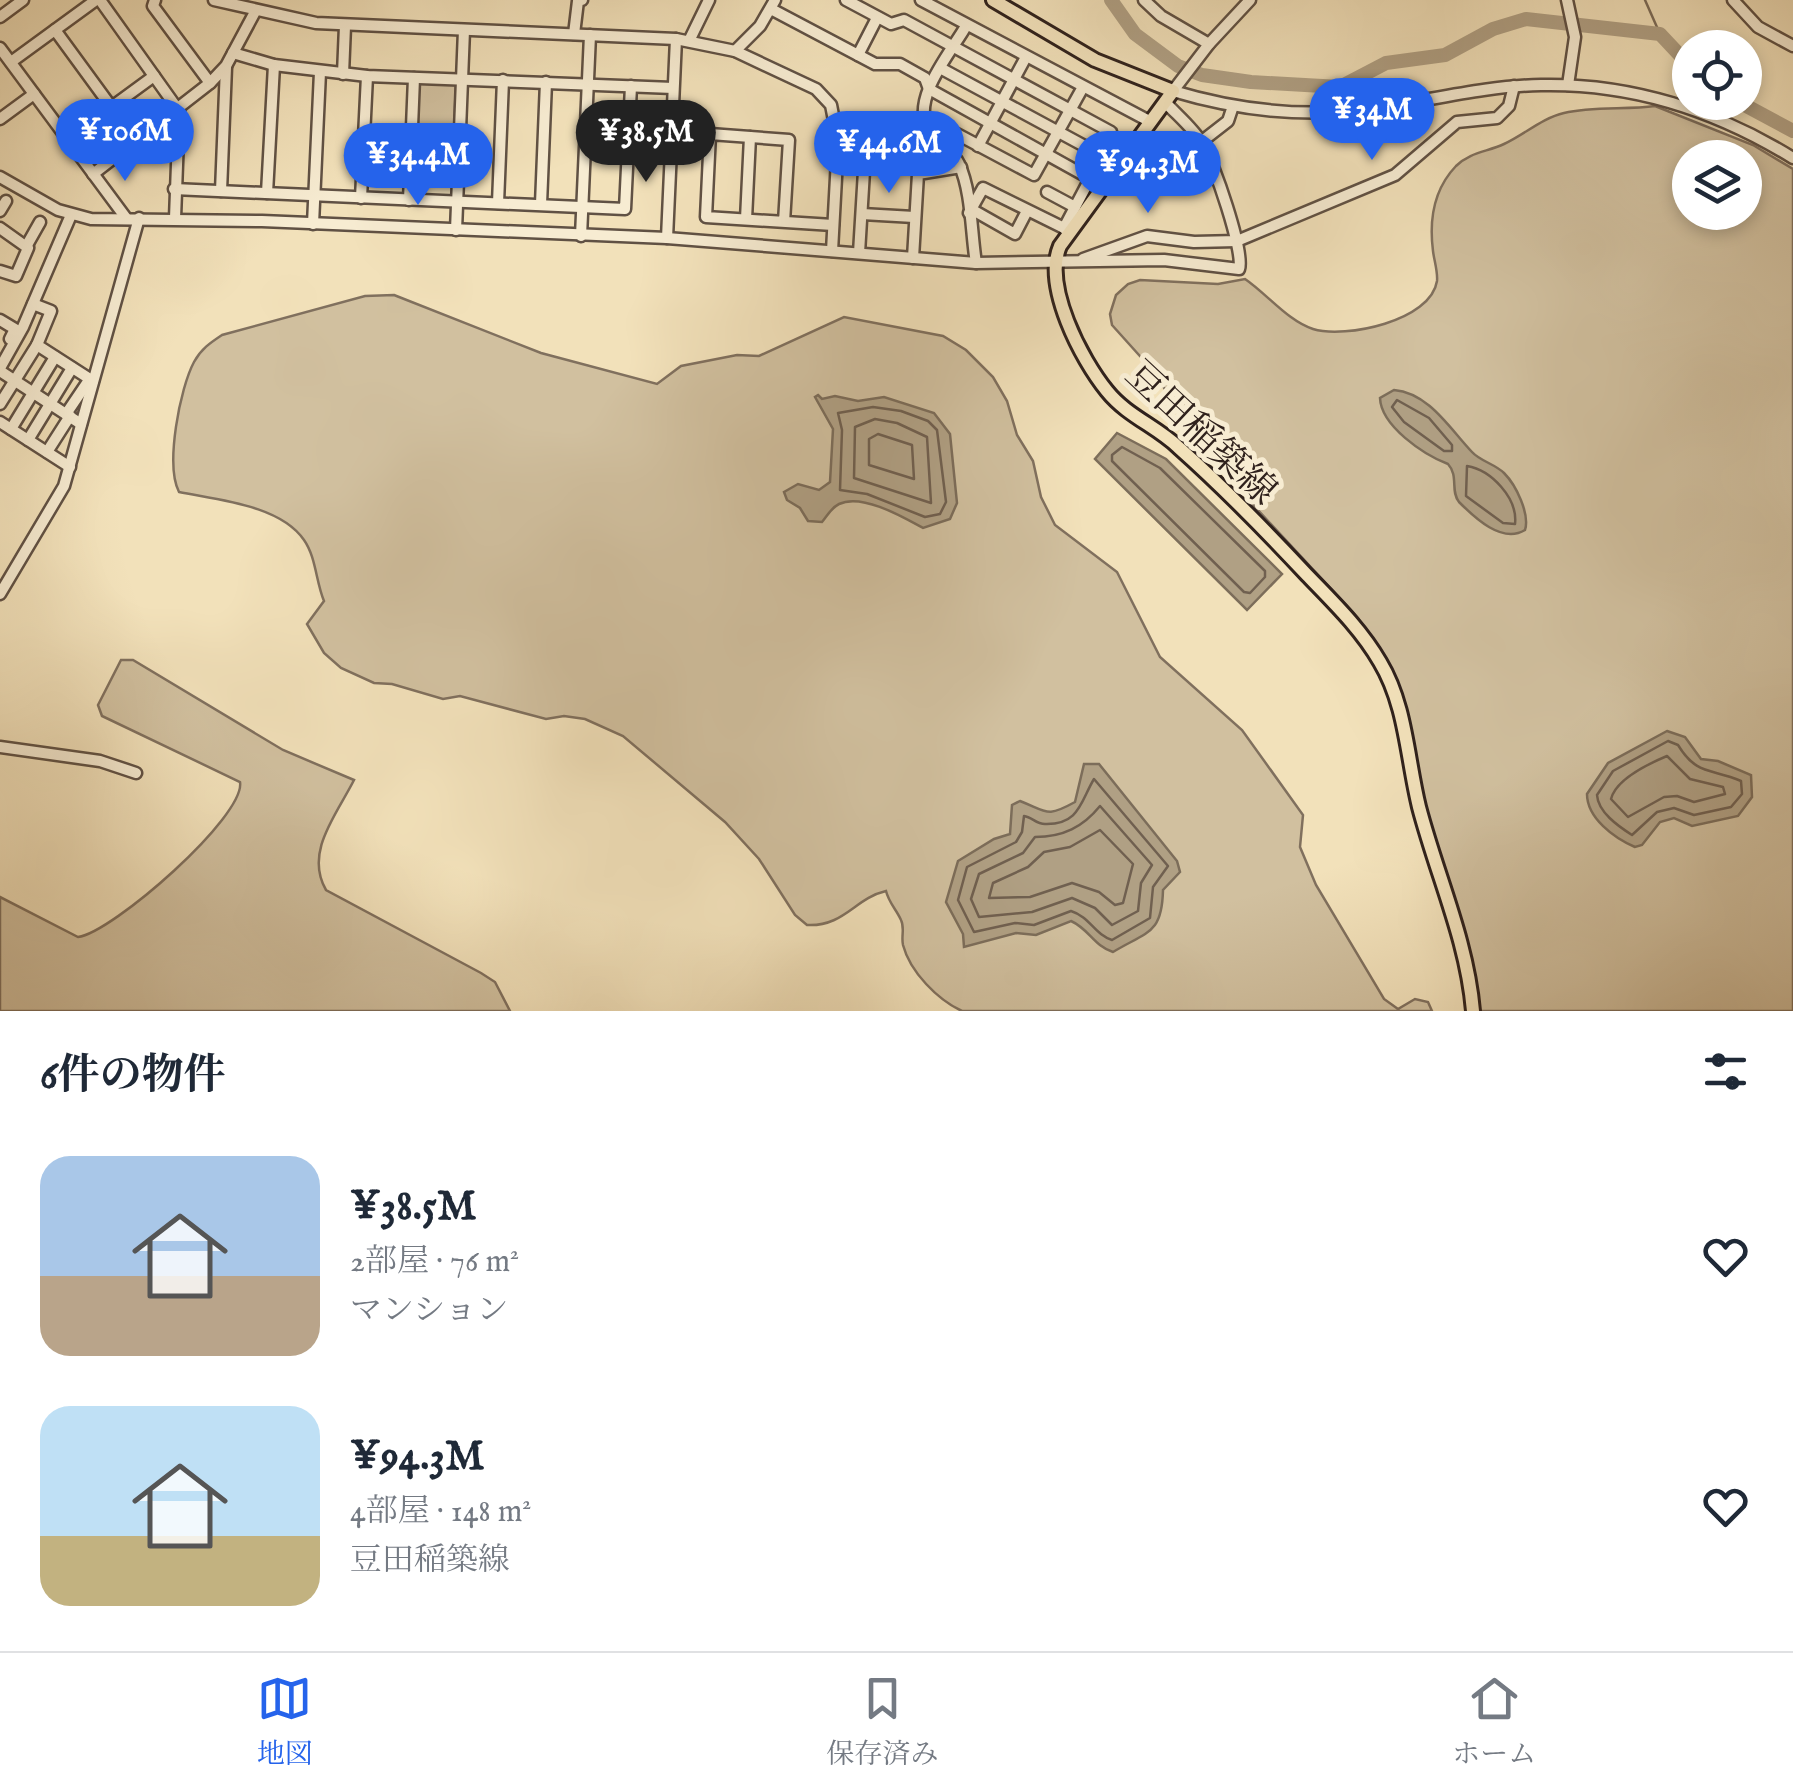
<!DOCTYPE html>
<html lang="ja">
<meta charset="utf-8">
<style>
body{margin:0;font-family:"IM FELL English","Noto Serif JP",serif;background:#f2f2f3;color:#1f2937;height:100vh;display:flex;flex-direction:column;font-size:38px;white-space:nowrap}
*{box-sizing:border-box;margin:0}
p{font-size:32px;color:#747a83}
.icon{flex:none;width:55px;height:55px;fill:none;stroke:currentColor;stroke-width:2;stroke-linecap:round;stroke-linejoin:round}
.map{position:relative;height:1011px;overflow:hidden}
.details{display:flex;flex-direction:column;background:#fff;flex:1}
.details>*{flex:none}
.fabs{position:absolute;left:1672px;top:30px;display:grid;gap:20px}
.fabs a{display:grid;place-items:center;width:90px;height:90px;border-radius:50%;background:#fff;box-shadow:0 5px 15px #0003;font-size:50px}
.price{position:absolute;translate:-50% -85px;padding:0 22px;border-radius:35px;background:#2563eb;color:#fff;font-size:32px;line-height:65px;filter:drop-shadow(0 2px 5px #0008)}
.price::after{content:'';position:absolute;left:50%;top:60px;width:30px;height:22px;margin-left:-15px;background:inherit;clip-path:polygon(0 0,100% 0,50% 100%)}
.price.on{background:#222;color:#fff}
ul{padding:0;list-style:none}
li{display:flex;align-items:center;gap:30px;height:250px;padding:0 40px}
li span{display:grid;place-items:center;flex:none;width:280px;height:200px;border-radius:30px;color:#555}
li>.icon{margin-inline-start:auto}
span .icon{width:120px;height:120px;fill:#fffc;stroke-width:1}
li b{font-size:42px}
h2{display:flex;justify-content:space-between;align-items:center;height:120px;padding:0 40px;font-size:42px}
.dock{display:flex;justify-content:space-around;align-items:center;height:140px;border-top:2px solid #e0e1e3;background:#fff;font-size:28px;color:#747a83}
.dock a{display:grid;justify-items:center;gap:5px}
.dock .on{color:#2563eb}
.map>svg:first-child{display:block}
.green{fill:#d1c09f;stroke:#80705e;stroke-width:2.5;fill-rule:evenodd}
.water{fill:#b0a084;stroke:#7c6d5a;stroke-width:2.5}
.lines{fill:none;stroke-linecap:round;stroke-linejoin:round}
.shore{stroke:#706050;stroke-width:2.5}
.stream{stroke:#7c6d5a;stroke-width:2.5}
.river{stroke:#b0a084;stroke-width:14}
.minor-casing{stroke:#605144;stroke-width:15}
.major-casing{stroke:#2f211c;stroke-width:18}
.minor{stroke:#f7ecd2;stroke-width:10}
.major{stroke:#f2e1ba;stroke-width:12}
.labels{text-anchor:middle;stroke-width:10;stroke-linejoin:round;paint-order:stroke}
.street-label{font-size:38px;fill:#2f211c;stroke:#f7ecd2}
</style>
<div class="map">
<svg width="1793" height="1011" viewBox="0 0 1793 1011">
<rect width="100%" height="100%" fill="#f2e1ba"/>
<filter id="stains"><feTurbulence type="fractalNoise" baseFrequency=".002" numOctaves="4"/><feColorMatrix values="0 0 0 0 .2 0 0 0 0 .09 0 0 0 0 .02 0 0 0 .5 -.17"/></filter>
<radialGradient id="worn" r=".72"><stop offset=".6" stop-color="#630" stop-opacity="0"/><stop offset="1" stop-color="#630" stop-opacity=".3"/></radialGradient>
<g class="green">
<polygon points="417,81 456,83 454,128 415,126"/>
<path d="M 1655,106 L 1753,145 L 1793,169 L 1793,1011 L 1476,1011 L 1393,672 L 1358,618 L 1256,508 L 1170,398 L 1156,374 L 1112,325 L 1110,314 L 1116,295 L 1128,284 L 1140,280 L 1218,284 L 1245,279 C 1267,294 1288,321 1313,329 C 1345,339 1431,321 1437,281 C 1438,272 1434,260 1433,251 C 1429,220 1434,189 1456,166 C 1470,152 1487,152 1504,144 C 1524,135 1542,118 1564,113 C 1593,106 1626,110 1655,106 ZM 1690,158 L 1745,158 L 1745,212 L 1690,212 Z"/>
<path d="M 394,295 L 541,353 L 657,384 L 681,366 L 737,355 L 759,356 L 844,317 L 943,336 L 966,350 L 993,377 L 1007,401 L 1017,435 L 1033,461 L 1041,497 L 1055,525 L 1117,572 L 1160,657 L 1242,730 L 1303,815 L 1300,847 L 1316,885 L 1384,999 L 1398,1009 L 1415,999 L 1428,1002 L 1432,1011 L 962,1011 C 938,1000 910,972 903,945 C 901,936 905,928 901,920 C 896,909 889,903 886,891 C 855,898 844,927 807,925 L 795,915 L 759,859 L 725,822 L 623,736 L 585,719 L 564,716 L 546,719 L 460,696 L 443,699 L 392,684 L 374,683 L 341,668 L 324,653 L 307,624 L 324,601 C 316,582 316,557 304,540 C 280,505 218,500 179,492 C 165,465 180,388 194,362 C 201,349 210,343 222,335 L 365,296 Z"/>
<path d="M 121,660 L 133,660 L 283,750 L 354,780 C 337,814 304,852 326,890 L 481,973 L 495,982 L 510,1011 L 0,1011 L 0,897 L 78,937 C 112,933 246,816 240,782 L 102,716 L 98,705 Z"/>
</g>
<g class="water">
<path d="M 1394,390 C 1429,393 1450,429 1472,452 C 1480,461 1495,464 1504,473 C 1516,485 1530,514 1525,530 C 1502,544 1475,518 1459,502 C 1450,491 1459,476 1448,464 C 1424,455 1381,426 1380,398 Z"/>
<path d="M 818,395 L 822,399 L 835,396 L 858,401 L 884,397 L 934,413 L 950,434 L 957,503 L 950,519 L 923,528 C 903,517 862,493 839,504 C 831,508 827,516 822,522 L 808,521 L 800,508 L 787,500 L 784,492 L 798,484 L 819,490 L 830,482 L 833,429 L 815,397 Z"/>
<polygon points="1117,433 1166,459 1282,574 1247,610 1095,459"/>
<path d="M 1667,731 L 1685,737 L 1701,759 L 1718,761 L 1751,775 L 1752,797 L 1738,816 L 1692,826 L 1674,818 L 1660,822 L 1642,845 L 1635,847 C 1614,838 1587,818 1587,794 L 1608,763 Z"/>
<path d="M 1084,764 L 1099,764 L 1177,861 L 1180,872 L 1163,890 C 1162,934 1148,931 1113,952 C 1094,946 1089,929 1071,921 L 1036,935 L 1016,933 L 964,947 L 963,934 L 946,902 L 958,861 L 994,839 L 1010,834 L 1012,805 L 1020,801 C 1048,812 1046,818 1075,802 Z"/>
</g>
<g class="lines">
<g class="shore">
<polygon points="1397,400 1429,418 1452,445 1452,451 1444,451 1404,422 1392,407"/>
<polygon points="873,407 901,411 928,421 937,430 946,502 940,514 925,517 867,494 840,490 842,430 838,413"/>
<polygon points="875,419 897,423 927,437 931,503 854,478 855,427"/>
<polygon points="878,434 912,445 914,479 869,465 869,439"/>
<polygon points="1122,447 1160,468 1265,571 1265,577 1250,593 1244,592 1112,461 1112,455"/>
<path d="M 1467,466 C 1491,470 1518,498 1515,524 L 1503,523 L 1466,496 Z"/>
<path d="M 1668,741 L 1678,745 C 1697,776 1711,768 1741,781 L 1742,794 L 1731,807 L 1694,815 L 1674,808 L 1657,812 L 1632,835 C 1618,826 1598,812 1597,795 L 1613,771 Z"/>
<path d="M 1667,756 L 1690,779 L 1723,787 L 1725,794 L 1694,802 L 1677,796 L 1664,797 L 1628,817 L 1611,799 C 1616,779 1648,764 1667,756 Z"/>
<path d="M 1094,779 L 1168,866 L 1153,887 L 1150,918 L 1112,940 C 1095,935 1090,917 1071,911 L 1034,925 L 1015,923 L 974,932 L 958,900 L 967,867 L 1016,842 L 1022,832 L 1024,816 C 1032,817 1036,824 1045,824 C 1080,825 1081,800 1094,779 Z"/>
<path d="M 1100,806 L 1152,865 L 1141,883 L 1138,911 L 1112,925 L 1095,908 L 1072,898 L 1032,912 L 979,917 L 971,899 L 979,874 L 1023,853 L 1035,837 C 1063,837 1083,827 1100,806 Z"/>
<polygon points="1100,830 1133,864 1123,903 1115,905 1099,892 1072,883 1030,897 989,898 993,883 1028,867 1044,852 1070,847"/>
</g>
<polyline class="stream" points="1645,0 1660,34"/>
<g class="river">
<polyline points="1111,0 1135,34 1178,66 1202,75 1251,82 1340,87 1386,63 1445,55 1493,29 1526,19 1660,34 1690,66"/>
<polyline points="1739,102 1793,131"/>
</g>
<defs>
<g id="minor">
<polyline points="100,0 179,111 175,218"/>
<polyline points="155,0 153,6 210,83"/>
<polyline points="214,0 316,23 676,39 735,51 816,89 831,105 838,141 832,251"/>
<polyline points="846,0 891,24 904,20 1111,132 1112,137 1064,228 1068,232"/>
<polyline points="921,0 1151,122"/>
<polyline points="1144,0 1161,16 1209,44"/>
<path d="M 1250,0 L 1209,44 L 1173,91 C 1233,109 1298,117 1361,110 C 1421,103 1480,86 1541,85 C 1631,83 1717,111 1793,158"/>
<polyline points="1567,0 1575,37 1568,85"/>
<polyline points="1733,0 1758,27 1793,46"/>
<polyline points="771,9 875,64 900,64 925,78 929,89 1091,179"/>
<polyline points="0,17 23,0"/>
<path d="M 966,26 C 952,51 909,100 929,130 C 937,143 953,150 959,164 C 972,192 971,233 976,263"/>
<polyline points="55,30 112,108"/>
<polyline points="574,34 578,1 582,0"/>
<polyline points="689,41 709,0"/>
<polyline points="0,48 126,218"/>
<polyline points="735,51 760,26 775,0"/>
<polyline points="233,53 274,65 367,76 673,88"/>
<polyline points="858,55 877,18"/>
<polyline points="11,62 96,0"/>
<polyline points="942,69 1103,156"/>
<polyline points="343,74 345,26"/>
<polyline points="925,117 1034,175 1083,87"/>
<polyline points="0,119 34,94"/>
<polyline points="671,131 710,134"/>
<polyline points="68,139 154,76"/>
<polyline points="1201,142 1228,121 1233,106"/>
<polyline points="978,146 1026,57"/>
<polyline points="93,174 210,83 226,66 256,10"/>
<path d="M 0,177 L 58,210 L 91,219 L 262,221 L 667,238 L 976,263 L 1164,260 L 1239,269 C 1245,253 1213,160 1202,143 C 1193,128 1177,115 1165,102"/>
<polyline points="174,189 625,209 631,86"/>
<polyline points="221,191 226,67"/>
<polyline points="1047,192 1075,207"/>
<polyline points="267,193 274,65"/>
<polyline points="361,198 367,76"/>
<polyline points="409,200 414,78"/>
<polyline points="498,203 503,80"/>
<polyline points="541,204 546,82"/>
<polyline points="971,209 1015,234 1027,211"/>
<polyline points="0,211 6,201"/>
<polyline points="969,213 983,188 1064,228"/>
<polyline points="862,214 914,217"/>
<polyline points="746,219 750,137"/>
<polyline points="784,222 789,140 710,134 706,217 833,225"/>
<polyline points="313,224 320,72"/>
<polyline points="0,228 28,248 16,276 0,271"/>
<polyline points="456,230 464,30"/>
<polyline points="581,236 590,35"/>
<polyline points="667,238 676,39"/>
<polyline points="27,245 40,222"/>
<polyline points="859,253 864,171"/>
<polyline points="913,258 918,174 961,167"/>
<polyline points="1083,259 1147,236 1194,242 1237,241 1395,175 1457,122 1497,118 1509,106 1514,86"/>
<polyline points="33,304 51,311 37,345 93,381"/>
<polyline points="0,320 15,329 10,339"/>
<polyline points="0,368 23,327 71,215"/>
<polyline points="0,371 81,424"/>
<polyline points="0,404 37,345"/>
<polyline points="66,414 89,380"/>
<polyline points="0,422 70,467"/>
<polyline points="11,429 55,357"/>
<polyline points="28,440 72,368"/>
<polyline points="47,452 70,416"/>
<polyline points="0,594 64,486 139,218"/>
<polyline points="0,747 100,761 136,773"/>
</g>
<path id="major" d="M 993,0 L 1095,60 L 1173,91 L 1060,246 C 1043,286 1081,359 1107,391 C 1127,416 1156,426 1178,447 C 1223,487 1266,531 1307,575 C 1333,602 1361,629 1380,662 C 1406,705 1407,758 1419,807 C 1437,876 1467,940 1473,1011"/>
</defs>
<use href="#minor" class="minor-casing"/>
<use href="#major" class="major-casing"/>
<use href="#minor" class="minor"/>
<use href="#major" class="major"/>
</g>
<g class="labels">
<g class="street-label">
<text transform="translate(1202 432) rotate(43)" y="13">豆田稲築線</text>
</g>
</g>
<rect width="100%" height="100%" filter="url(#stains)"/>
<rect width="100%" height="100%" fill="url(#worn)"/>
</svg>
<div class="fabs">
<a><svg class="icon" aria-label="locate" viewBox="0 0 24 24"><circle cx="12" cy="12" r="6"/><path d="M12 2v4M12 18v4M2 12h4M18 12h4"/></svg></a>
<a><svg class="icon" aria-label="layers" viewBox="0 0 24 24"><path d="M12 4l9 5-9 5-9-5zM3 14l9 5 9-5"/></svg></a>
</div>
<b class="price" style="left:1372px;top:163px">¥34M</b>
<b class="price" style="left:125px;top:184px">¥106M</b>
<b class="price on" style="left:646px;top:185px">¥38.5M</b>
<b class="price" style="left:889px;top:196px">¥44.6M</b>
<b class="price" style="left:418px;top:208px">¥34.4M</b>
<b class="price" style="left:1148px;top:216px">¥94.3M</b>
</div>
<section class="details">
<h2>6件の物件<svg class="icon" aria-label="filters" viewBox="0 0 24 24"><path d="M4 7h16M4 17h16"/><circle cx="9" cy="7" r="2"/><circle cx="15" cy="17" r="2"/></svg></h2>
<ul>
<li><span style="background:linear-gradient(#a9c7e8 60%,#b9a48a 0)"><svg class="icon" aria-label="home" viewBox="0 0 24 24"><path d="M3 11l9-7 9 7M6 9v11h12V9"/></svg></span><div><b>¥38.5M</b><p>2部屋 · 76 m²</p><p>マンション</p></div><svg class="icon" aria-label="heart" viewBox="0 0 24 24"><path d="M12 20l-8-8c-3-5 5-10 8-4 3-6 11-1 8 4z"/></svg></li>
<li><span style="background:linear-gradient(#bfe0f5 65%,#c2b280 0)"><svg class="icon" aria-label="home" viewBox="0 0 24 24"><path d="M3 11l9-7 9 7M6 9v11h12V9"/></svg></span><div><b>¥94.3M</b><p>4部屋 · 148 m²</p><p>豆田稲築線</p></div><svg class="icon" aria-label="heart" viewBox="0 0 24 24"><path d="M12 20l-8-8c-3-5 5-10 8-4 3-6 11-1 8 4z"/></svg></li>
</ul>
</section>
<nav class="dock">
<a class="on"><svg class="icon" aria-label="map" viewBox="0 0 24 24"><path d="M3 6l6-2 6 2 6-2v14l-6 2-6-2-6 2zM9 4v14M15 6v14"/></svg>地図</a>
<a><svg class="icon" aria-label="saved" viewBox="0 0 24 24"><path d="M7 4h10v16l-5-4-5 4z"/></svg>保存済み</a>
<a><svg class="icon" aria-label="home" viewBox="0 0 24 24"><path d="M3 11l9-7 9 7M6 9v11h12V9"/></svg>ホーム</a>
</nav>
